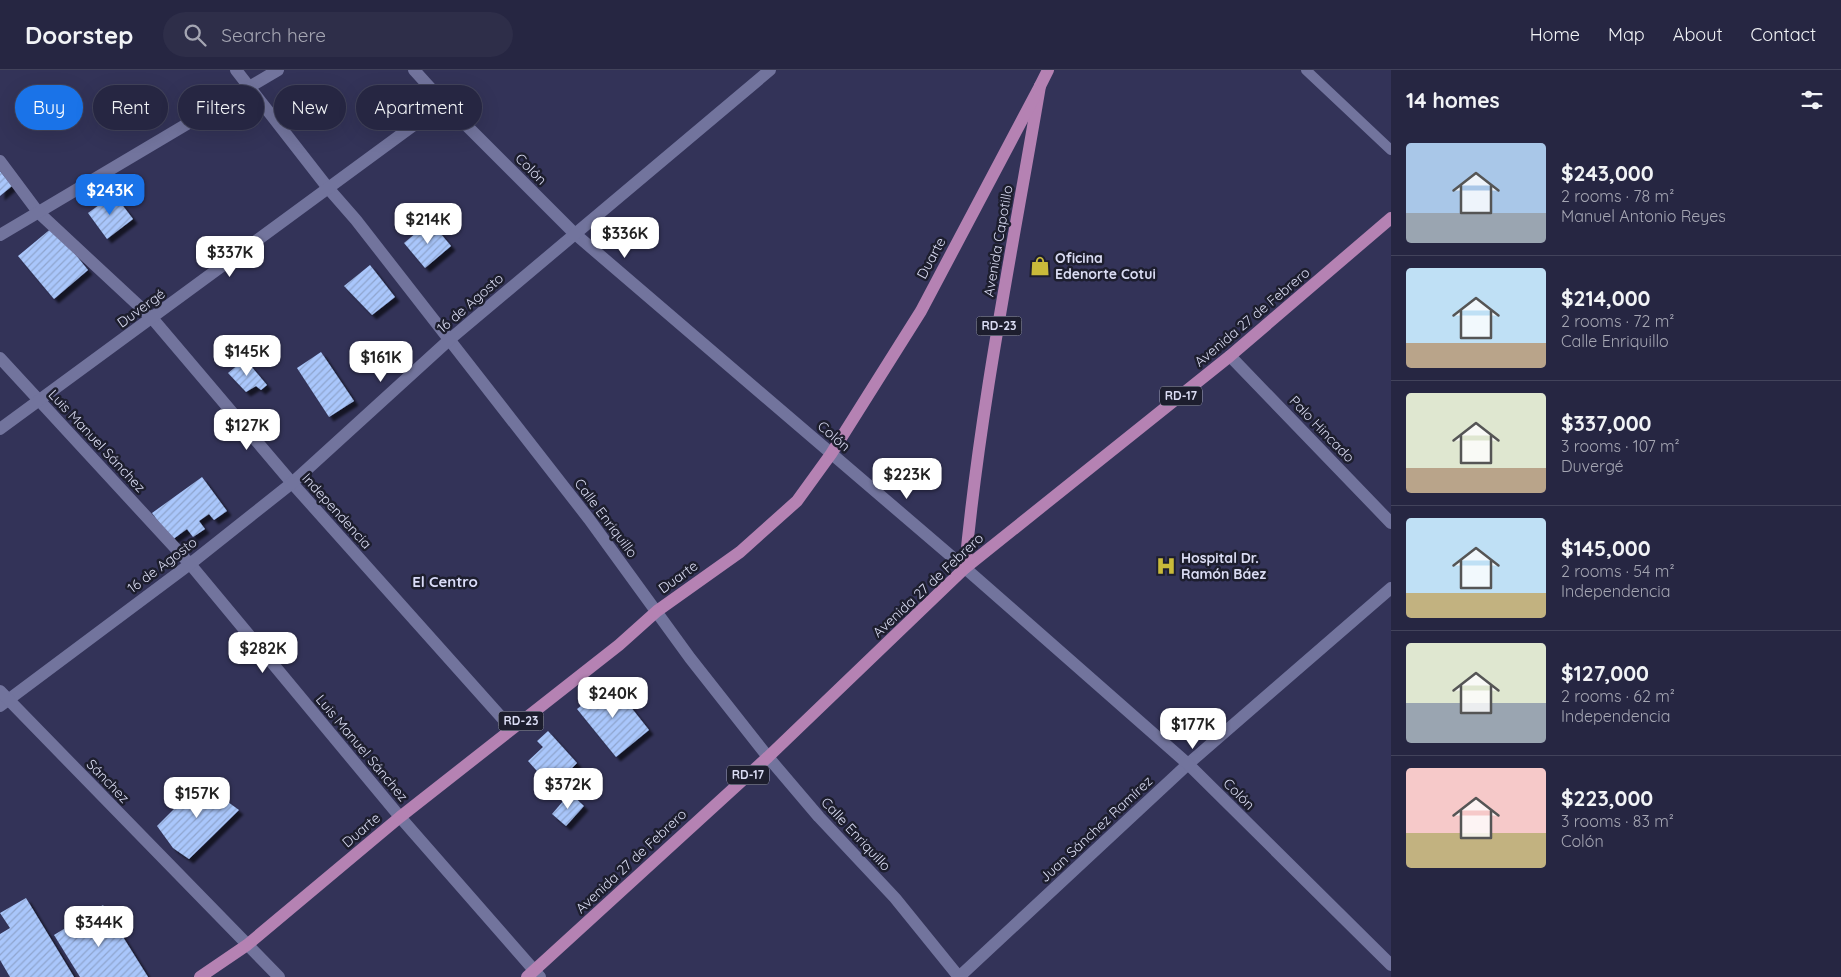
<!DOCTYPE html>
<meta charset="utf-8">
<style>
body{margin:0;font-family:Quicksand,sans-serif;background:#2e2e49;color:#f1f3f6;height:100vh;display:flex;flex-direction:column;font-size:19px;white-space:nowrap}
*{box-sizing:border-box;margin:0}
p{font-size:16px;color:#a4a5b2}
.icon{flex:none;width:28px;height:28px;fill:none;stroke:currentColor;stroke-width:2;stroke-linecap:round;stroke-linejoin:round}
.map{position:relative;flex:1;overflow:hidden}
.sheet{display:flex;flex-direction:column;background:#262642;width:450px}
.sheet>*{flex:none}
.banner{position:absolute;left:15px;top:15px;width:475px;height:45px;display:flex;gap:10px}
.price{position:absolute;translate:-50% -42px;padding:0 11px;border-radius:10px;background:#fff;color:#222;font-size:16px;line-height:32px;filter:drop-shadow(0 1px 2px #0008)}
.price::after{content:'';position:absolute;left:50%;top:30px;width:15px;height:11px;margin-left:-8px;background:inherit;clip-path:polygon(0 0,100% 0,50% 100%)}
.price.selected{background:#1a73e8;color:#fff}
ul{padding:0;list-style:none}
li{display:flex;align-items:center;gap:15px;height:125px;padding:0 15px}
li+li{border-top:1px solid #42435b}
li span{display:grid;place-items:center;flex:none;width:140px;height:100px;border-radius:5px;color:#555}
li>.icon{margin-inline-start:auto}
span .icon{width:60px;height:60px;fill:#fffc;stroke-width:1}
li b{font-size:21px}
h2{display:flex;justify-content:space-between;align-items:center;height:60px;padding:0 15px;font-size:21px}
.tag{padding:0 18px;border-radius:22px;background:#262642;box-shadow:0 5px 20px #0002,0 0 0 1px #42435b;font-size:18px;line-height:45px}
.tag.selected{background:#1a73e8;color:#fff}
header{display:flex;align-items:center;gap:30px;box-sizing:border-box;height:70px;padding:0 25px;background:#262642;border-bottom:1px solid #42435b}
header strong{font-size:24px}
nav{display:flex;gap:28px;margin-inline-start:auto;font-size:18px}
.search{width:350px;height:45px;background:#2e2e49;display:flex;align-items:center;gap:12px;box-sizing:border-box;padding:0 18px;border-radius:28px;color:#a4a5b2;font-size:19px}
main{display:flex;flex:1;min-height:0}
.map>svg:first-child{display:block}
.building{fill:url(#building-hatch);filter:url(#shadow)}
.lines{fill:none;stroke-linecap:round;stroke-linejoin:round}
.lane{stroke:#72749d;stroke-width:10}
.street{stroke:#72749d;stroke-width:12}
.secondary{stroke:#72749d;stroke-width:12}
.primary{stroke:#b582b3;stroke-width:12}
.labels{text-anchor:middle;stroke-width:5;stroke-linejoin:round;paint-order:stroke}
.shield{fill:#1d1e2e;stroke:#a1a3b8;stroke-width:1}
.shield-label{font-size:12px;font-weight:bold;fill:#dadcf3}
.street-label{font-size:14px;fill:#dadcf3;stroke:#1d1e2e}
.poi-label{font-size:14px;font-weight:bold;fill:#dadcf3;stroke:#1d1e2e;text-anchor:start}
.neighbourhood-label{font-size:15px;font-weight:bold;fill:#dadcf8;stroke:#1d1e2e}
</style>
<header>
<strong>Doorstep</strong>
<div class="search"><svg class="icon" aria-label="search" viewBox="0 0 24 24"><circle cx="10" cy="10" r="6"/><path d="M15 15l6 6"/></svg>Search here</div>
<nav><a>Home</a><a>Map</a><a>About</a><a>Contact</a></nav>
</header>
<main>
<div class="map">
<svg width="1391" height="907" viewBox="0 0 1391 907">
<defs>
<pattern id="building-hatch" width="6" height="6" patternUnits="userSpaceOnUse" patternTransform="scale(1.25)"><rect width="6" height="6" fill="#a9c6fb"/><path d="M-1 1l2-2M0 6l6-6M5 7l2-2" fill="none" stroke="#8fa5ce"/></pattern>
<filter id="shadow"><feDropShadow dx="4.5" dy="4.5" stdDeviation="1" flood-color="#0009"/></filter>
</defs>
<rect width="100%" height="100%" fill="#333358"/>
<g class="building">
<polygon points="0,101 12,116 0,126"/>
<polygon points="114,124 133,149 107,169 88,143"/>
<polygon points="430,151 451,176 425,198 404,173"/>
<polygon points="53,157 88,200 54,229 18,186"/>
<polygon points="370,195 395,227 372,245 344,216"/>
<polygon points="321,282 354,331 329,347 297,298"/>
<polygon points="245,289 267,315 261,320 256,316 246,322 228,303"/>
<polygon points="202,407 227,441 214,450 209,444 199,451 205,459 193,467 187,459 172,470 152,443"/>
<polygon points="611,612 649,660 616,687 577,639"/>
<polygon points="548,661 577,693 572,698 580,706 570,715 566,711 555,721 528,691 543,677 537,671"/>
<polygon points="206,707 221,727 239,740 189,789 173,778 157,756"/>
<polygon points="570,723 584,736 566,756 552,744"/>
<polygon points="26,828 74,907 10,907 0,890 0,864 10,858 0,843"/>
<polygon points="103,835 148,907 80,907 54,865"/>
</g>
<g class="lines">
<polyline class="lane" points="1306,0 1391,80"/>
<g class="street">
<polyline points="236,0 328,118 356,150 589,449 690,588 768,687 819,747 895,828 959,907"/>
<polyline points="414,0 444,33 574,163 965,498"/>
<polyline points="0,91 38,142 152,248 292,413 511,658"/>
<polyline points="0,165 278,0"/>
<polyline points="1230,286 1391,453"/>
<polyline points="0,288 190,494 400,747 540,907"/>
<polyline points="0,359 444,33"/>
<polyline points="0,636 190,494 292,413 449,270 770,0"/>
<polyline points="959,907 1188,694 1391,518"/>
</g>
<g class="secondary">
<polyline points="965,498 1188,694 1391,895"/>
<polyline points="0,621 279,907"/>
</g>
<g class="primary">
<path d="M 965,498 C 980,336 1013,176 1040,16 L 1048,0"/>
<polyline points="200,907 247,875 400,747 619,575 657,541 740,482 797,431 831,384 921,241 1040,16"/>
<polyline points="527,907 768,687 965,498 1230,286 1391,148"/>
</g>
</g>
<defs>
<symbol id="shop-bare" viewBox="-9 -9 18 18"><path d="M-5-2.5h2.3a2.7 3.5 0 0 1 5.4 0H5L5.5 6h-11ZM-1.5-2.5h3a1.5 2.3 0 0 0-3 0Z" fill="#c9ba3a" stroke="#1d1e2e" stroke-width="2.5" paint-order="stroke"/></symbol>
<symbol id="hospital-bare" viewBox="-9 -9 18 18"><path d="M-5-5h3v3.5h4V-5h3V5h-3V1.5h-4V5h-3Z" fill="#c9ba3a" stroke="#1d1e2e" stroke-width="2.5" paint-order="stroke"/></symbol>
</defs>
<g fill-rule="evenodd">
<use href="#shop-bare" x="1026" y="182" width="28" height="28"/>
<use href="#hospital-bare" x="1152" y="482" width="28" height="28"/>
</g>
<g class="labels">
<g class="shield">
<rect x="976.5" y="246.5" width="45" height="19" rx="4"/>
<rect x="1160" y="316.5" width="42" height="19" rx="4"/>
<rect x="498.5" y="641.5" width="45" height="19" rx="4"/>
<rect x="727" y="695.5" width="42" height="19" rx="4"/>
</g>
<g class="shield-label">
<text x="999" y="260">RD-23</text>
<text x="1181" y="330">RD-17</text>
<text x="521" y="655">RD-23</text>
<text x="748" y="709">RD-17</text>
</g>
<g class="street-label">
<text transform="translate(531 99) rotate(45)" y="5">Colón</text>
<text transform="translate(998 171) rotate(-80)" y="5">Avenida Capotillo</text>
<text transform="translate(931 188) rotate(-62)" y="5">Duarte</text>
<text transform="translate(470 233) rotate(-41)" y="5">16 de Agosto</text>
<text transform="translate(141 238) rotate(-36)" y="5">Duvergé</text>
<text transform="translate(1252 247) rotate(-40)" y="5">Avenida 27 de Febrero</text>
<text transform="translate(1322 359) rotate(46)" y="5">Palo Hincado</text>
<text transform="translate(834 366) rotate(41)" y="5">Colón</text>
<text transform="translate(97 371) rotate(47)" y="5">Luis Manuel Sánchez</text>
<text transform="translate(337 441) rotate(48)" y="5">Independencia</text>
<text transform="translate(606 448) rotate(53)" y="5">Calle Enriquillo</text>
<text transform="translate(162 495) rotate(-37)" y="5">16 de Agosto</text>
<text transform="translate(678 507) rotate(-36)" y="5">Duarte</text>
<text transform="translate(928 515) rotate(-43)" y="5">Avenida 27 de Febrero</text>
<text transform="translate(362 678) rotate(50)" y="5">Luis Manuel Sánchez</text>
<text transform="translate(108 711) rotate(46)" y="5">Sánchez</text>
<text transform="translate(1239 724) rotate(45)" y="5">Colón</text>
<text transform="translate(1096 759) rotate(-43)" y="5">Juan Sánchez Ramírez</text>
<text transform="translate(361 760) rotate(-40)" y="5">Duarte</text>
<text transform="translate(856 764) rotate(47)" y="5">Calle Enriquillo</text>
<text transform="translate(631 791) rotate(-43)" y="5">Avenida 27 de Febrero</text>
</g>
<g class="poi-label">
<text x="1055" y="193">Oficina<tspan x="1055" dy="16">Edenorte Cotui</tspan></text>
<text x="1181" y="493">Hospital Dr.<tspan x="1181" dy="16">Ramón Báez</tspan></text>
</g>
<g class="neighbourhood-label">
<text x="445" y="517">El Centro</text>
</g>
</g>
</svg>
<b class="price selected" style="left:110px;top:146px">$243K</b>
<b class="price" style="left:428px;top:175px">$214K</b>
<b class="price" style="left:625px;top:189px">$336K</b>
<b class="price" style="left:230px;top:208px">$337K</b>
<b class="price" style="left:247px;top:307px">$145K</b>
<b class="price" style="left:381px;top:313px">$161K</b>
<b class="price" style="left:247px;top:381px">$127K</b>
<b class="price" style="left:907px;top:430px">$223K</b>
<b class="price" style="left:263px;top:604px">$282K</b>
<b class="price" style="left:613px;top:649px">$240K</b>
<b class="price" style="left:1193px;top:680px">$177K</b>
<b class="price" style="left:568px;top:740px">$372K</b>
<b class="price" style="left:197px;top:749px">$157K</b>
<b class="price" style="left:99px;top:878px">$344K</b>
<div class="banner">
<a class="tag selected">Buy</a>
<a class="tag">Rent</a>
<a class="tag">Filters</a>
<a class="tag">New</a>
<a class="tag">Apartment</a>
</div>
</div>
<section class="sheet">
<h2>14 homes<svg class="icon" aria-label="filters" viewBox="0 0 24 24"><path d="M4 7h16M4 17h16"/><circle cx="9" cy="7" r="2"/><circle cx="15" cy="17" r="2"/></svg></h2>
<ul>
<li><span style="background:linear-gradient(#a9c7e8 70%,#9aa5b1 0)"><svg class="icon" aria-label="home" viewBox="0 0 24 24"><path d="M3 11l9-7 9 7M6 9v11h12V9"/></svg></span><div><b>$243,000</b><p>2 rooms · 78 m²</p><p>Manuel Antonio Reyes</p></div></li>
<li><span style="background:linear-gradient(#bfe0f5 75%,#b9a48a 0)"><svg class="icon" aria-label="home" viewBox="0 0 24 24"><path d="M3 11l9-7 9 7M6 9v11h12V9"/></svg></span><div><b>$214,000</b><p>2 rooms · 72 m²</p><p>Calle Enriquillo</p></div></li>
<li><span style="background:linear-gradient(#dfe7d0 75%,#b9a48a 0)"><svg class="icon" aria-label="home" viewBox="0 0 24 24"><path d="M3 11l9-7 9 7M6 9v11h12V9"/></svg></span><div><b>$337,000</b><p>3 rooms · 107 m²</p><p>Duvergé</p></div></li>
<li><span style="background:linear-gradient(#bfe0f5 75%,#c2b280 0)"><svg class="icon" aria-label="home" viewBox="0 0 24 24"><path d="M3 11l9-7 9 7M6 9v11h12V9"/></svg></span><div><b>$145,000</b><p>2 rooms · 54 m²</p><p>Independencia</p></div></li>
<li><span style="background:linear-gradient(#dfe7d0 60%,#9aa5b1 0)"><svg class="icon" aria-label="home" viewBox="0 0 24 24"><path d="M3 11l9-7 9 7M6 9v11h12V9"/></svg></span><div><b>$127,000</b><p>2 rooms · 62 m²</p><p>Independencia</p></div></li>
<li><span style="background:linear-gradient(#f6c9c9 65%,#c2b280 0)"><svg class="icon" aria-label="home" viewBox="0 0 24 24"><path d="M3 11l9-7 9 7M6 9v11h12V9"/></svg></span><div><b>$223,000</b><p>3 rooms · 83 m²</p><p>Colón</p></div></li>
</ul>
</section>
</main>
